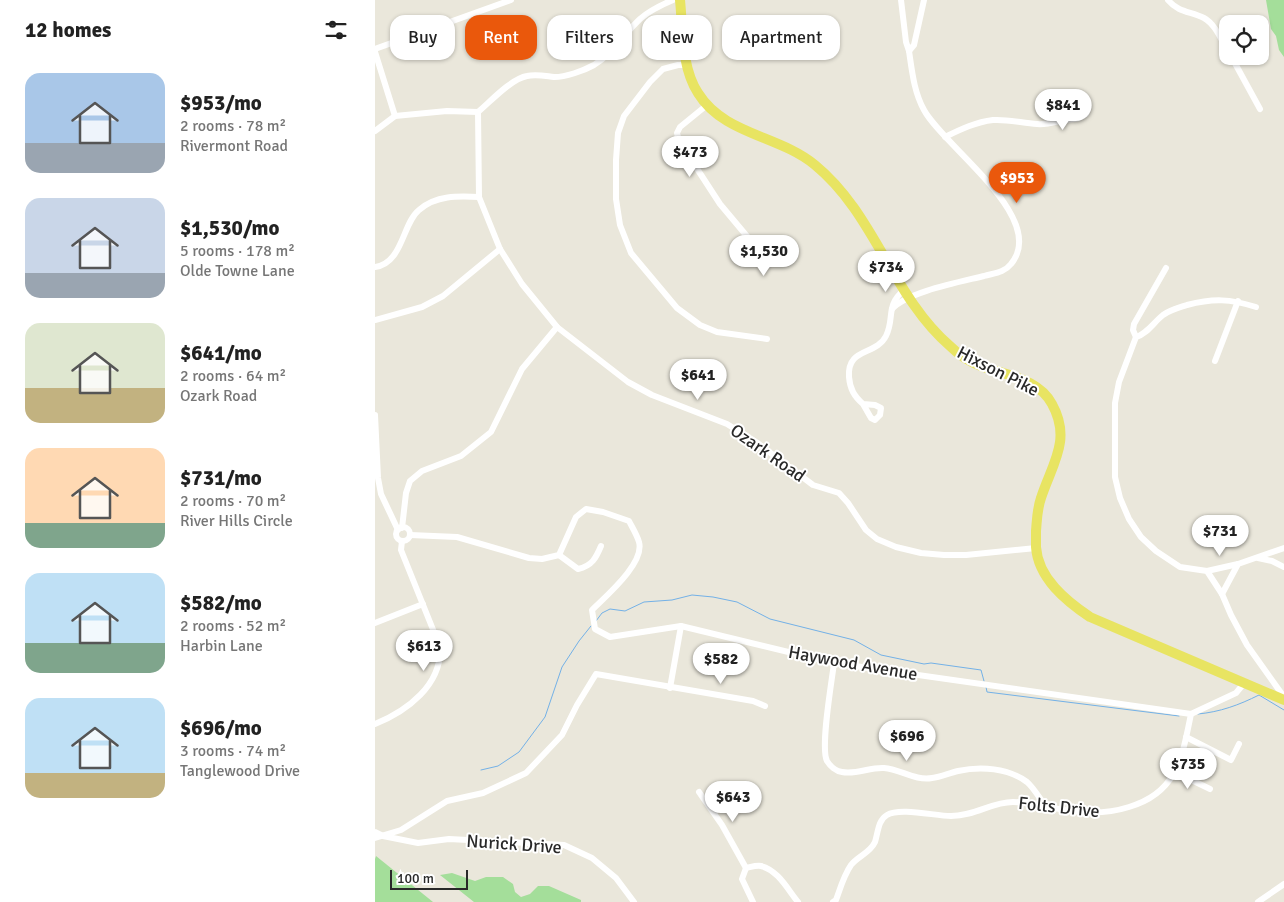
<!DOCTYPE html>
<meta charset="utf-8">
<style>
body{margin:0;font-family:Signika,sans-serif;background:#f6f6f6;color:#222;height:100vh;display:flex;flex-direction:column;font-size:19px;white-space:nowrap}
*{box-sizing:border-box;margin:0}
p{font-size:16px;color:#767676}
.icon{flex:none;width:28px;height:28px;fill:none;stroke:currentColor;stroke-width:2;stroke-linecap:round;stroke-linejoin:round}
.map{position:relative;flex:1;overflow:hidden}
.panel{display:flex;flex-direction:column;background:#fff;width:375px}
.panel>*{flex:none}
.hud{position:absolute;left:15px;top:15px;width:475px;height:45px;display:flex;gap:10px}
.controls{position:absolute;left:844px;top:15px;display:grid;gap:10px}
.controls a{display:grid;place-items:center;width:50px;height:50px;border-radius:10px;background:#fff;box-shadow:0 1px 4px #0004;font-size:25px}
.scale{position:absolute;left:15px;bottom:12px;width:78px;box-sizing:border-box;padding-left:5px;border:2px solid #292929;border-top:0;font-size:14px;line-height:18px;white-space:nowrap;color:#292929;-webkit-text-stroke:4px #fff;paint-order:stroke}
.price{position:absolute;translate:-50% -42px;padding:0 11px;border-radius:18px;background:#fff;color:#222;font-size:16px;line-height:32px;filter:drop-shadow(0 1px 2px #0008)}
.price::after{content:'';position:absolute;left:50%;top:30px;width:15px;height:11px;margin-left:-8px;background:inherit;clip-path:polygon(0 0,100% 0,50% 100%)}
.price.active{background:#ea580c;color:#fff}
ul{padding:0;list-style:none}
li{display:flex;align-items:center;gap:15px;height:125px;padding:0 25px}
li span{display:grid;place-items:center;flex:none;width:140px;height:100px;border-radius:15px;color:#555}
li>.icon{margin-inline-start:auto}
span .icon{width:60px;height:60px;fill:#fffc;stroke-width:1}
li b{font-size:21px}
h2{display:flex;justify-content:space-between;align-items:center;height:60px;padding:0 25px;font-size:21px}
.chip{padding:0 18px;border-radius:15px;background:#fff;box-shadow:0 1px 4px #0004;font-size:18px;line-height:45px}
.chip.active{background:#ea580c;color:#fff}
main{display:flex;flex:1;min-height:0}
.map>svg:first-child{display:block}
.green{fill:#a4de9a}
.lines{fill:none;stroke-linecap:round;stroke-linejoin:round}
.stream{stroke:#73b1e7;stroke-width:1}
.minor{stroke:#fff;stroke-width:6}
.primary{stroke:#e8e462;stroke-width:10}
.labels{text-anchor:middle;stroke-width:4;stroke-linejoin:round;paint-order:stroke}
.street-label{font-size:18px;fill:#292929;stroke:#fff}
</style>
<main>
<section class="panel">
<h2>12 homes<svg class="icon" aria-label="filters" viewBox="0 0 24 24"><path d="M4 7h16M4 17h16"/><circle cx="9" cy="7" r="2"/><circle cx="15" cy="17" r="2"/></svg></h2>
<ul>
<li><span style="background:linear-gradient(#a9c7e8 70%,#9aa5b1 0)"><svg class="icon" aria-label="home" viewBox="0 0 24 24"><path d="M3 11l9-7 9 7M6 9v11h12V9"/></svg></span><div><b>$953/mo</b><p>2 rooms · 78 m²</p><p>Rivermont Road</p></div></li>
<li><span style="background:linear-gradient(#c9d6e8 75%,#9aa5b1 0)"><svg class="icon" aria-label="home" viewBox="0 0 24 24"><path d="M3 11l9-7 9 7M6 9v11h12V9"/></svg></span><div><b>$1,530/mo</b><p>5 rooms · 178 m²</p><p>Olde Towne Lane</p></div></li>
<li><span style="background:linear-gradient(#dfe7d0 65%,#c2b280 0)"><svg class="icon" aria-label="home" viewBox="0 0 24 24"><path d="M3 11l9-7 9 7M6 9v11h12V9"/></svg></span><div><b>$641/mo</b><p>2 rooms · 64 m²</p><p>Ozark Road</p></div></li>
<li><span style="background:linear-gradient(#ffd9b3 75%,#7fa58c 0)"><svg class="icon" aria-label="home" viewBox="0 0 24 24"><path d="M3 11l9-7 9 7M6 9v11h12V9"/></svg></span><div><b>$731/mo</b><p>2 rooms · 70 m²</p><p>River Hills Circle</p></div></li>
<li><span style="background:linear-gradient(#bfe0f5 70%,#7fa58c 0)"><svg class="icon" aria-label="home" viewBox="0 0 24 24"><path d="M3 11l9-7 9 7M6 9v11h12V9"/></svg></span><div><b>$582/mo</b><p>2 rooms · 52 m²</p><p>Harbin Lane</p></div></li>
<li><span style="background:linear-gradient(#bfe0f5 75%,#c2b280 0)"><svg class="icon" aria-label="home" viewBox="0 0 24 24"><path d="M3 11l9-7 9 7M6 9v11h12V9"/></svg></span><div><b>$696/mo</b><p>3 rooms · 74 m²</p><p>Tanglewood Drive</p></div></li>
</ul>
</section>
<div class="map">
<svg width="909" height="902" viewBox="0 0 909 902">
<rect width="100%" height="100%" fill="#eae7db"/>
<g class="green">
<polygon points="891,0 909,0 909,57 904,50 901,36 896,29"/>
<polygon points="1,856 58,902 0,902 0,859"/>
<polygon points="77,873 100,881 111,877 128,877 138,884 140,892 146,897 155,894 163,886 174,886 206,900 206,902 99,902 65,875"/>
</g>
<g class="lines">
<g class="stream">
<polyline points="221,621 227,613 235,609 250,611 269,602 297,600 317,595 338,597 362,602 395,619 479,640 506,655 549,664 556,663 606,670 609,681"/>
<polyline points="611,687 612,692 804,716"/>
<path d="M 823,714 C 845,712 864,705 884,695 L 909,710"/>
<polyline points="106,770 123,766 144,752 170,717 187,667 204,641 216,626"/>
</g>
<g class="minor">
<polyline points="526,0 531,42 534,51 539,45 549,0"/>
<path d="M 793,0 C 804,13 815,11 829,18 C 840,24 846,39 852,50"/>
<polyline points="0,49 136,0"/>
<polyline points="0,52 20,116"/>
<polyline points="856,56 885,109"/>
<polyline points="313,65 303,65 288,69 275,82 249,116 243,133 241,160 241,199 245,225 256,253 302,308 325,325 342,332 392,339"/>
<polyline points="332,105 305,127 302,133 304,141 345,204 386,253"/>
<polyline points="103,112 104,197 125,249 147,284 182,327 253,382 277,395 352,424 381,442 438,485 464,493 473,503 491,530 502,539 521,547 546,553 569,555 591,555 661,548"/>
<path d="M 0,131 L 20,116 L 72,111 L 103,112 C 116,101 136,79 152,76 C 161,74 170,76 179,77 C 191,77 208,71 219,65 C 237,54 249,34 265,19 C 274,11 286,5 298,0"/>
<path d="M 570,137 C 586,129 601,122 618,120 C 633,119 647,123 662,124 C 671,125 680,122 689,120 C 697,119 704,120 711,114 L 713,109 L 709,100 C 692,94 691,111 683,121"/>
<circle cx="390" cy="259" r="7"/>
<path d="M 0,267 C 28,263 27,224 44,210 C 61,195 83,196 104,197"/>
<path d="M 881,307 C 855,299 839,298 812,305 C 803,308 795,310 788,315 C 779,322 772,334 761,337 L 744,382 L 740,403 L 740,477 L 745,498 L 754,519 L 766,537 L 781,551 L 805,567 L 832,571 L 847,594 L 856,615 L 872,645 L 909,697"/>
<path d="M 517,309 C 532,292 585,282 609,276 C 619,273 629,273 636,264 C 674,218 569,147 549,110 C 539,92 537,71 534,51"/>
<polyline points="0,320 47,307 68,296 125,249"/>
<polyline points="761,337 758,330 759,324 791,268"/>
<polyline points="840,361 863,301"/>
<path d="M 488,404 L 496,418 L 500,420 L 505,415 L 506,408 L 500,405 L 488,404 C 479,396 475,389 474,377 C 472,347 501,356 511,336 C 520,318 510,306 529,290"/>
<polyline points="0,415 3,478 6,494 23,530"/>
<circle cx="28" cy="534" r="7"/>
<polyline points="27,528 31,493 35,481 47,471 86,456 116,432 147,369 182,327"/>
<path d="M 35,535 L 82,537 L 154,558 L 167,559 L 184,555 L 201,517 L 211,509 L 228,512 L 254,521 C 257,527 262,535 264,542 C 270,563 231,596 217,610 L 220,629 L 235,637 L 306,626 L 459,663 L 816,714 L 861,693 L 870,682"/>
<path d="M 184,555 L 203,569 C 217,566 221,558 226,546"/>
<polyline points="883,558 897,561 909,567"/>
<polyline points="832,571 863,564"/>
<polyline points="847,594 863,564 909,548"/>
<polyline points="0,623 48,604"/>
<path d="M 459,663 C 457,680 445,748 452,761 C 455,766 461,771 467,772 C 481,775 495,767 509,768 C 525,769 540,781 557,778 C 566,777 574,773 583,771 C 606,766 633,768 652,782 C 659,788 665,799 671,807"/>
<polyline points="295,688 306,626"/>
<path d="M 0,724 C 32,711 67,685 65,647 L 26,550 L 27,541"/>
<polyline points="811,737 856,760 864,744"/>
<polyline points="800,772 835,789"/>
<polyline points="324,792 347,825 371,868"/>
<polyline points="0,832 8,836 43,843 74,839 189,845 217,858 241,878 259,902"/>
<polyline points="0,838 26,830 72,801 108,793 151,773 187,735 202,705 221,674 378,701 390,706"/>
<path d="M 371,868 C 376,867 382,865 386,866 C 403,870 413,890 423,902"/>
<polyline points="371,868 367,879 378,902"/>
<path d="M 458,902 L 461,900 C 465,889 469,875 476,865 C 483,856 495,853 500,842 C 503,833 503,820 512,815 C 525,807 560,816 576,816 C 601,816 616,802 638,802 C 658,802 678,809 697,811 C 717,814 735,813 754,807 C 802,793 807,758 816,714"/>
<polyline points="883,902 909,884"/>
</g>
<path class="primary" d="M 305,0 C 308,29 306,67 323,93 C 349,135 404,135 440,165 C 500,214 517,296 575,346 C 584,355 595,362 606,366 C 632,376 663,378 677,404 C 697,440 677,464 666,498 C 662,509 662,520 661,531 C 661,536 661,542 661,547 C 663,578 691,601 715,617 L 909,700"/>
</g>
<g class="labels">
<g class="street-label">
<text transform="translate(623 371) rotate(27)" y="6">Hixson Pike</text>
<text transform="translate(393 453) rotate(35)" y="6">Ozark Road</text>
<text transform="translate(478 663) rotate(10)" y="6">Haywood Avenue</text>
<text transform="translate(684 807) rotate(6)" y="6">Folts Drive</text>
<text transform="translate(139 844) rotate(4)" y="6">Nurick Drive</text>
</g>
</g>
</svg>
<div class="controls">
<a><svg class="icon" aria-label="locate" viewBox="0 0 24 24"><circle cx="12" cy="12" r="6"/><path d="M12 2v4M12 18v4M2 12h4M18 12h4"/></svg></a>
</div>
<div class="scale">100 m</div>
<b class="price" style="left:688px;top:131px">$841</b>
<b class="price" style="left:315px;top:178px">$473</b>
<b class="price active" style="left:642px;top:204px">$953</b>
<b class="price" style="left:389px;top:277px">$1,530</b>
<b class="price" style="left:511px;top:293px">$734</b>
<b class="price" style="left:323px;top:401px">$641</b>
<b class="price" style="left:845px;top:557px">$731</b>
<b class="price" style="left:49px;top:672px">$613</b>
<b class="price" style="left:346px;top:685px">$582</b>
<b class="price" style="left:532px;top:762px">$696</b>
<b class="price" style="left:813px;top:790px">$735</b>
<b class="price" style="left:358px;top:823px">$643</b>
<div class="hud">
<a class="chip">Buy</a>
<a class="chip active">Rent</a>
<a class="chip">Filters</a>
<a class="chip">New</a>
<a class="chip">Apartment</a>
</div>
</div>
</main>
